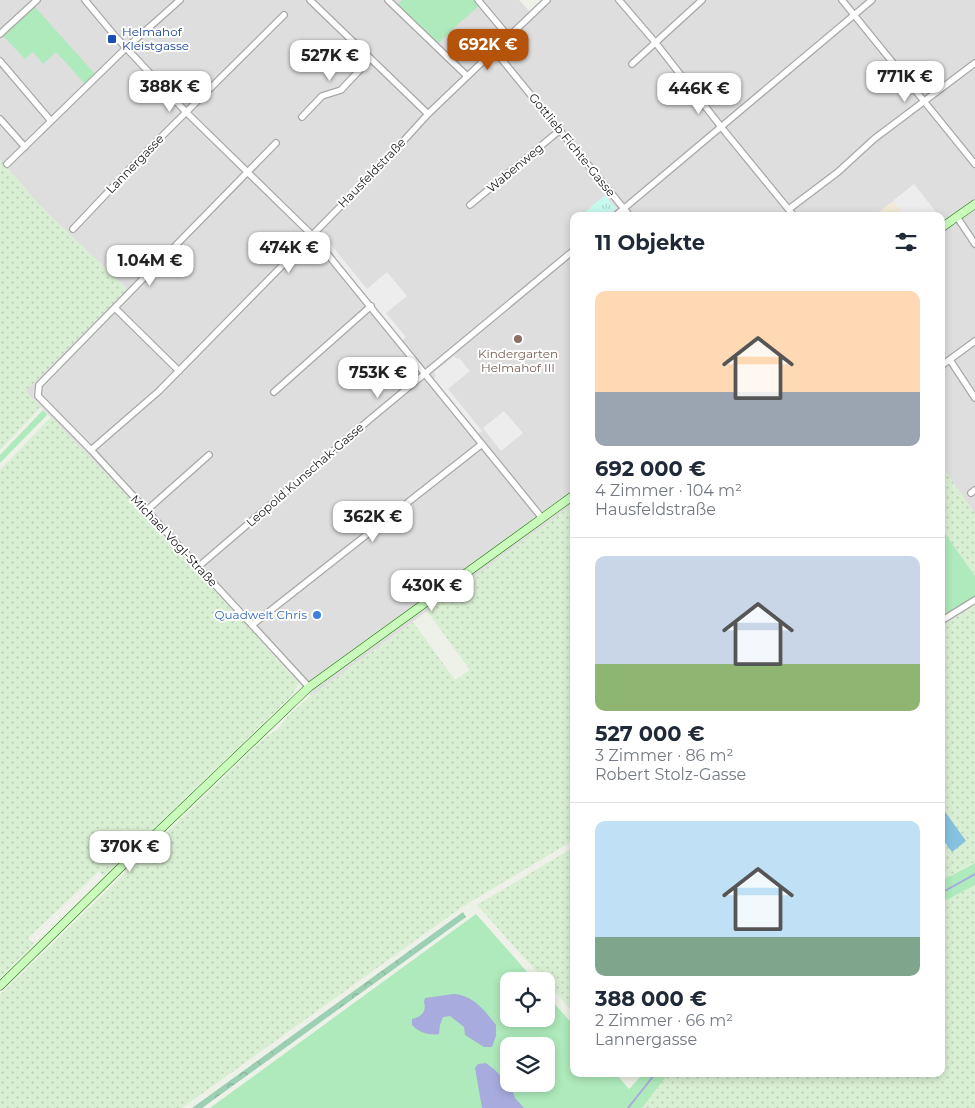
<!DOCTYPE html>
<html lang="de">
<meta charset="utf-8">
<style>
body{margin:0;font-family:Montserrat,sans-serif;background:#f6f6f7;color:#1f2937;height:100vh;display:flex;flex-direction:column;font-size:19px;white-space:nowrap}
*{box-sizing:border-box;margin:0}
p{font-size:16px;color:#747a83}
.icon{flex:none;width:28px;height:28px;fill:none;stroke:currentColor;stroke-width:2;stroke-linecap:round;stroke-linejoin:round}
.map{position:relative;flex:1;overflow:hidden}
.panel{position:absolute;left:570px;top:212px;width:375px;height:865px;display:flex;flex-direction:column;background:#fff;border-radius:10px;box-shadow:0 2px 8px #0003}
.panel>*{flex:none}
.tools{position:absolute;left:500px;top:972px;display:grid;gap:10px}
.tools a{display:grid;place-items:center;width:55px;height:55px;border-radius:10px;background:#fff;box-shadow:0 2px 8px #0003;font-size:25px}
.price{position:absolute;translate:-50% -42px;padding:0 11px;border-radius:10px;background:#fff;color:#222;font-size:16px;line-height:32px;filter:drop-shadow(0 1px 2px #0008)}
.price::after{content:'';position:absolute;left:50%;top:30px;width:15px;height:11px;margin-left:-8px;background:inherit;clip-path:polygon(0 0,100% 0,50% 100%)}
.price.selected{background:#b45309;color:#fff}
ul{padding:0;list-style:none}
li{display:grid;align-content:center;gap:10px;height:265px;padding:0 25px}
li+li{border-top:1px solid #e0e1e3}
li span{display:grid;place-items:center;height:155px;border-radius:10px;color:#555}
li>.icon{margin-inline-start:auto}
span .icon{width:90px;height:90px;fill:#fffc;stroke-width:1}
li b{font-size:21px}
h2{display:flex;justify-content:space-between;align-items:center;height:60px;padding:0 25px;font-size:21px}
.map>svg:first-child{display:block}
.residential{fill:#dfdede}
.commercial{fill:#f1ebd7}
.farmland{fill:url(#farmland-dots)}
.grass{fill:#aeeabb;fill-rule:evenodd}
.forest{fill:url(#forest-crowns)}
.park{fill:url(#park-tufts)}
.pitch{fill:#86c2df}
.parking{fill:#ededed}
.water{fill:#a8abde}
.lines{fill:none;stroke-linecap:round;stroke-linejoin:round}
.stream{stroke:#a8abde;stroke-width:2}
.minor-casing{stroke:#a8a8a8;stroke-width:8}
.secondary-casing{stroke:#1a7a05;stroke-width:9}
.minor{stroke:#fff;stroke-width:5.5}
.secondary{stroke:#cbfabd;stroke-width:8}
.transit-dot{fill:#1a4fb4;stroke:#fff;stroke-width:2}
.education-dot{fill:#8d6e63;stroke:#fff;stroke-width:2}
.shop-dot{fill:#3f7fe0;stroke:#fff;stroke-width:2}
.labels{text-anchor:middle;stroke-width:4;stroke-linejoin:round;paint-order:stroke}
.transit-label{font-size:12px;fill:#164399;stroke:#fff;text-anchor:start}
.street-label{font-size:12px;fill:#212121;stroke:#fff}
.education-label{font-size:12px;fill:#785e54;stroke:#fff}
.shop-label{font-size:12px;fill:#366cbe;stroke:#fff;text-anchor:end}
</style>
<div class="map">
<svg width="975" height="1108" viewBox="0 0 975 1108">
<defs>
<pattern id="farmland-dots" width="8" height="8" patternUnits="userSpaceOnUse" patternTransform="scale(1.25)"><rect width="8" height="8" fill="#d9efd3"/><path d="M2 2h.1M6 6h.1" fill="none" stroke="#bacdb5" stroke-width="1.8" stroke-linecap="round"/></pattern>
<pattern id="forest-crowns" width="20" height="18" patternUnits="userSpaceOnUse" patternTransform="scale(1.25)"><rect width="20" height="18" fill="#9cd0b2"/><path d="M2 6a3 3 0 1 1 6 0M12 15a3 3 0 1 1 6 0" fill="none" stroke="#86b299"/></pattern>
<pattern id="park-tufts" width="24" height="20" patternUnits="userSpaceOnUse" patternTransform="scale(1.25)"><rect width="24" height="20" fill="#c6faef"/><path d="M3 7l-1-3M5 7V3M7 7l1-3M15 17l-1-3M17 17v-4M19 17l1-3" fill="none" stroke="#aad6cd"/></pattern>
</defs>
<rect width="100%" height="100%" fill="#edf1e7"/>
<polygon class="residential" points="0,0 519,0 530,12 542,0 975,0 975,514 941,465 941,216 574,216 574,504 311,696 144,513 25,391 127,289 40,206 0,159"/>
<polygon class="commercial" points="914,184 939,216 874,216"/>
<g class="farmland">
<polygon points="0,159 40,206 127,289 26,391 41,407 0,450"/>
<polygon points="51,417 144,513 299,683 297,687 291,696 104,876 99,871 28,938 34,944 0,978 0,470"/>
<polygon points="941,465 975,514 975,576 941,528"/>
<polygon points="574,504 574,840 462,907 182,1108 0,1108 0,995 263,739 278,729 289,715 311,696 413,622 455,680 470,670 427,611"/>
<polygon points="975,605 975,862 941,881 941,626"/>
<polygon points="574,847 574,1013 477,905"/>
<polygon points="975,885 975,1108 642,1108 668,1074 941,1074 941,903"/>
</g>
<g class="grass">
<polygon points="402,0 474,0 479,6 458,24 438,44 397,5"/>
<polygon points="35,7 96,75 86,85 56,52 43,64 33,52 25,59 3,36"/>
<polygon points="43,410 47,415 0,463 0,455"/>
<polygon points="941,528 975,576 975,597 941,617"/>
<polygon points="975,863 975,885 941,903 941,881"/>
<path d="M 476,914 L 535,981 L 509,981 L 509,1019 L 546,1019 L 546,994 L 574,1026 L 574,1074 L 616,1074 L 629,1089 L 643,1074 L 668,1074 L 642,1108 L 210,1108 ZM 509,1046 L 546,1046 L 546,1084 L 509,1084 Z"/>
</g>
<polygon class="forest" points="463,912 466,917 202,1108 192,1108"/>
<polygon class="park" points="605,195 616,209 608,216 585,216 583,214"/>
<polygon class="pitch" points="941,806 966,841 952,852 941,837"/>
<g class="parking">
<polygon points="914,184 939,216 901,216 898,212 900,210 893,201"/>
<polygon points="325,237 367,289 387,272 407,296 386,313 406,337 401,341 320,241"/>
<polygon points="454,356 457,359 459,358 470,371 448,389 482,431 478,434 433,379 436,376 434,372"/>
<polygon points="504,411 523,433 501,451 483,428"/>
</g>
<g class="water">
<path d="M 454,994 C 473,995 485,1011 496,1025 L 496,1036 L 492,1047 L 484,1047 L 465,1035 L 464,1027 L 450,1016 L 443,1017 L 440,1025 L 439,1034 C 429,1036 418,1032 412,1025 L 412,1019 C 421,1017 427,1012 424,1002 L 425,998 Z"/>
<polygon points="486,1063 495,1070 511,1087 515,1098 524,1108 482,1108 475,1068 478,1064"/>
</g>
<g class="lines">
<g class="stream">
<polyline points="941,893 975,874"/>
<polyline points="628,1108 655,1074"/>
</g>
<defs>
<g id="minor">
<polyline points="85,0 115,36 186,112 312,235 542,518"/>
<polyline points="310,0 428,114"/>
<polyline points="388,0 467,76"/>
<polyline points="478,0 508,36"/>
<polyline points="619,0 655,42 722,128 794,216"/>
<polyline points="842,0 975,164"/>
<polyline points="0,34 37,0"/>
<polyline points="494,50 630,216"/>
<polyline points="0,61 51,121"/>
<polyline points="632,64 702,0"/>
<polyline points="302,117 322,96 341,90 370,59"/>
<polyline points="0,119 25,147"/>
<polyline points="276,143 39,385 38,396 91,450 309,687"/>
<polyline points="7,164 126,48 180,0"/>
<polyline points="470,205 560,130"/>
<polyline points="789,209 838,172 874,139 975,63"/>
<polyline points="615,216 872,0"/>
<polyline points="957,217 975,244"/>
<polyline points="73,229 142,156 284,15"/>
<polyline points="115,308 179,371"/>
<polyline points="950,360 975,398"/>
<polyline points="941,366 975,341"/>
<polyline points="274,392 371,306"/>
<polyline points="91,450 159,391 387,159 428,114 547,0"/>
<polyline points="971,493 975,490"/>
<polyline points="147,510 209,455"/>
<polyline points="198,567 369,420 574,250"/>
<polyline points="941,621 975,600"/>
<polyline points="252,625 482,444"/>
</g>
<g id="secondary">
<polyline points="941,228 975,204"/>
<polyline points="0,986 120,868 309,687 574,495"/>
</g>
</defs>
<use href="#minor" class="minor-casing"/>
<use href="#secondary" class="secondary-casing"/>
<use href="#minor" class="minor"/>
<use href="#secondary" class="secondary"/>
</g>
<rect class="transit-dot" x="107" y="34" width="10" height="10" rx="2.5"/>
<circle class="education-dot" cx="518" cy="339" r="5"/>
<circle class="shop-dot" cx="317" cy="615" r="5"/>
<g class="labels">
<g class="transit-label">
<text x="122" y="36">Helmahof<tspan x="122" dy="14">Kleistgasse</tspan></text>
</g>
<g class="street-label">
<text transform="translate(572 145) rotate(51)" y="4">Gottlieb Fichte-Gasse</text>
<text transform="translate(135 164) rotate(-46)" y="4">Lannergasse</text>
<text transform="translate(515 168) rotate(-40)" y="4">Wabenweg</text>
<text transform="translate(372 173) rotate(-46)" y="4">Hausfeldstraße</text>
<text transform="translate(305 475) rotate(-41)" y="4">Leopold Kunschak-Gasse</text>
<text transform="translate(174 541) rotate(47)" y="4">Michael Vogl-Straße</text>
</g>
<g class="education-label">
<text x="518" y="358">Kindergarten<tspan x="518" dy="14">Helmahof III</tspan></text>
</g>
<g class="shop-label">
<text x="307" y="619">Quadwelt Chris</text>
</g>
</g>
</svg>
<div class="tools">
<a><svg class="icon" aria-label="locate" viewBox="0 0 24 24"><circle cx="12" cy="12" r="6"/><path d="M12 2v4M12 18v4M2 12h4M18 12h4"/></svg></a>
<a><svg class="icon" aria-label="layers" viewBox="0 0 24 24"><path d="M12 4l9 5-9 5-9-5zM3 14l9 5 9-5"/></svg></a>
</div>
<b class="price selected" style="left:488px;top:71px">692K €</b>
<b class="price" style="left:330px;top:82px">527K €</b>
<b class="price" style="left:905px;top:103px">771K €</b>
<b class="price" style="left:170px;top:113px">388K €</b>
<b class="price" style="left:699px;top:115px">446K €</b>
<b class="price" style="left:289px;top:274px">474K €</b>
<b class="price" style="left:150px;top:287px">1.04M €</b>
<b class="price" style="left:378px;top:399px">753K €</b>
<b class="price" style="left:373px;top:543px">362K €</b>
<b class="price" style="left:432px;top:612px">430K €</b>
<b class="price" style="left:130px;top:873px">370K €</b>
<section class="panel">
<h2>11 Objekte<svg class="icon" aria-label="filters" viewBox="0 0 24 24"><path d="M4 7h16M4 17h16"/><circle cx="9" cy="7" r="2"/><circle cx="15" cy="17" r="2"/></svg></h2>
<ul>
<li><span style="background:linear-gradient(#ffd9b3 65%,#9aa5b1 0)"><svg class="icon" aria-label="home" viewBox="0 0 24 24"><path d="M3 11l9-7 9 7M6 9v11h12V9"/></svg></span><div><b>692 000 €</b><p>4 Zimmer · 104 m²</p><p>Hausfeldstraße</p></div></li>
<li><span style="background:linear-gradient(#c9d6e8 70%,#8fb573 0)"><svg class="icon" aria-label="home" viewBox="0 0 24 24"><path d="M3 11l9-7 9 7M6 9v11h12V9"/></svg></span><div><b>527 000 €</b><p>3 Zimmer · 86 m²</p><p>Robert Stolz-Gasse</p></div></li>
<li><span style="background:linear-gradient(#bfe0f5 75%,#7fa58c 0)"><svg class="icon" aria-label="home" viewBox="0 0 24 24"><path d="M3 11l9-7 9 7M6 9v11h12V9"/></svg></span><div><b>388 000 €</b><p>2 Zimmer · 66 m²</p><p>Lannergasse</p></div></li>
</ul>
</section>
</div>
